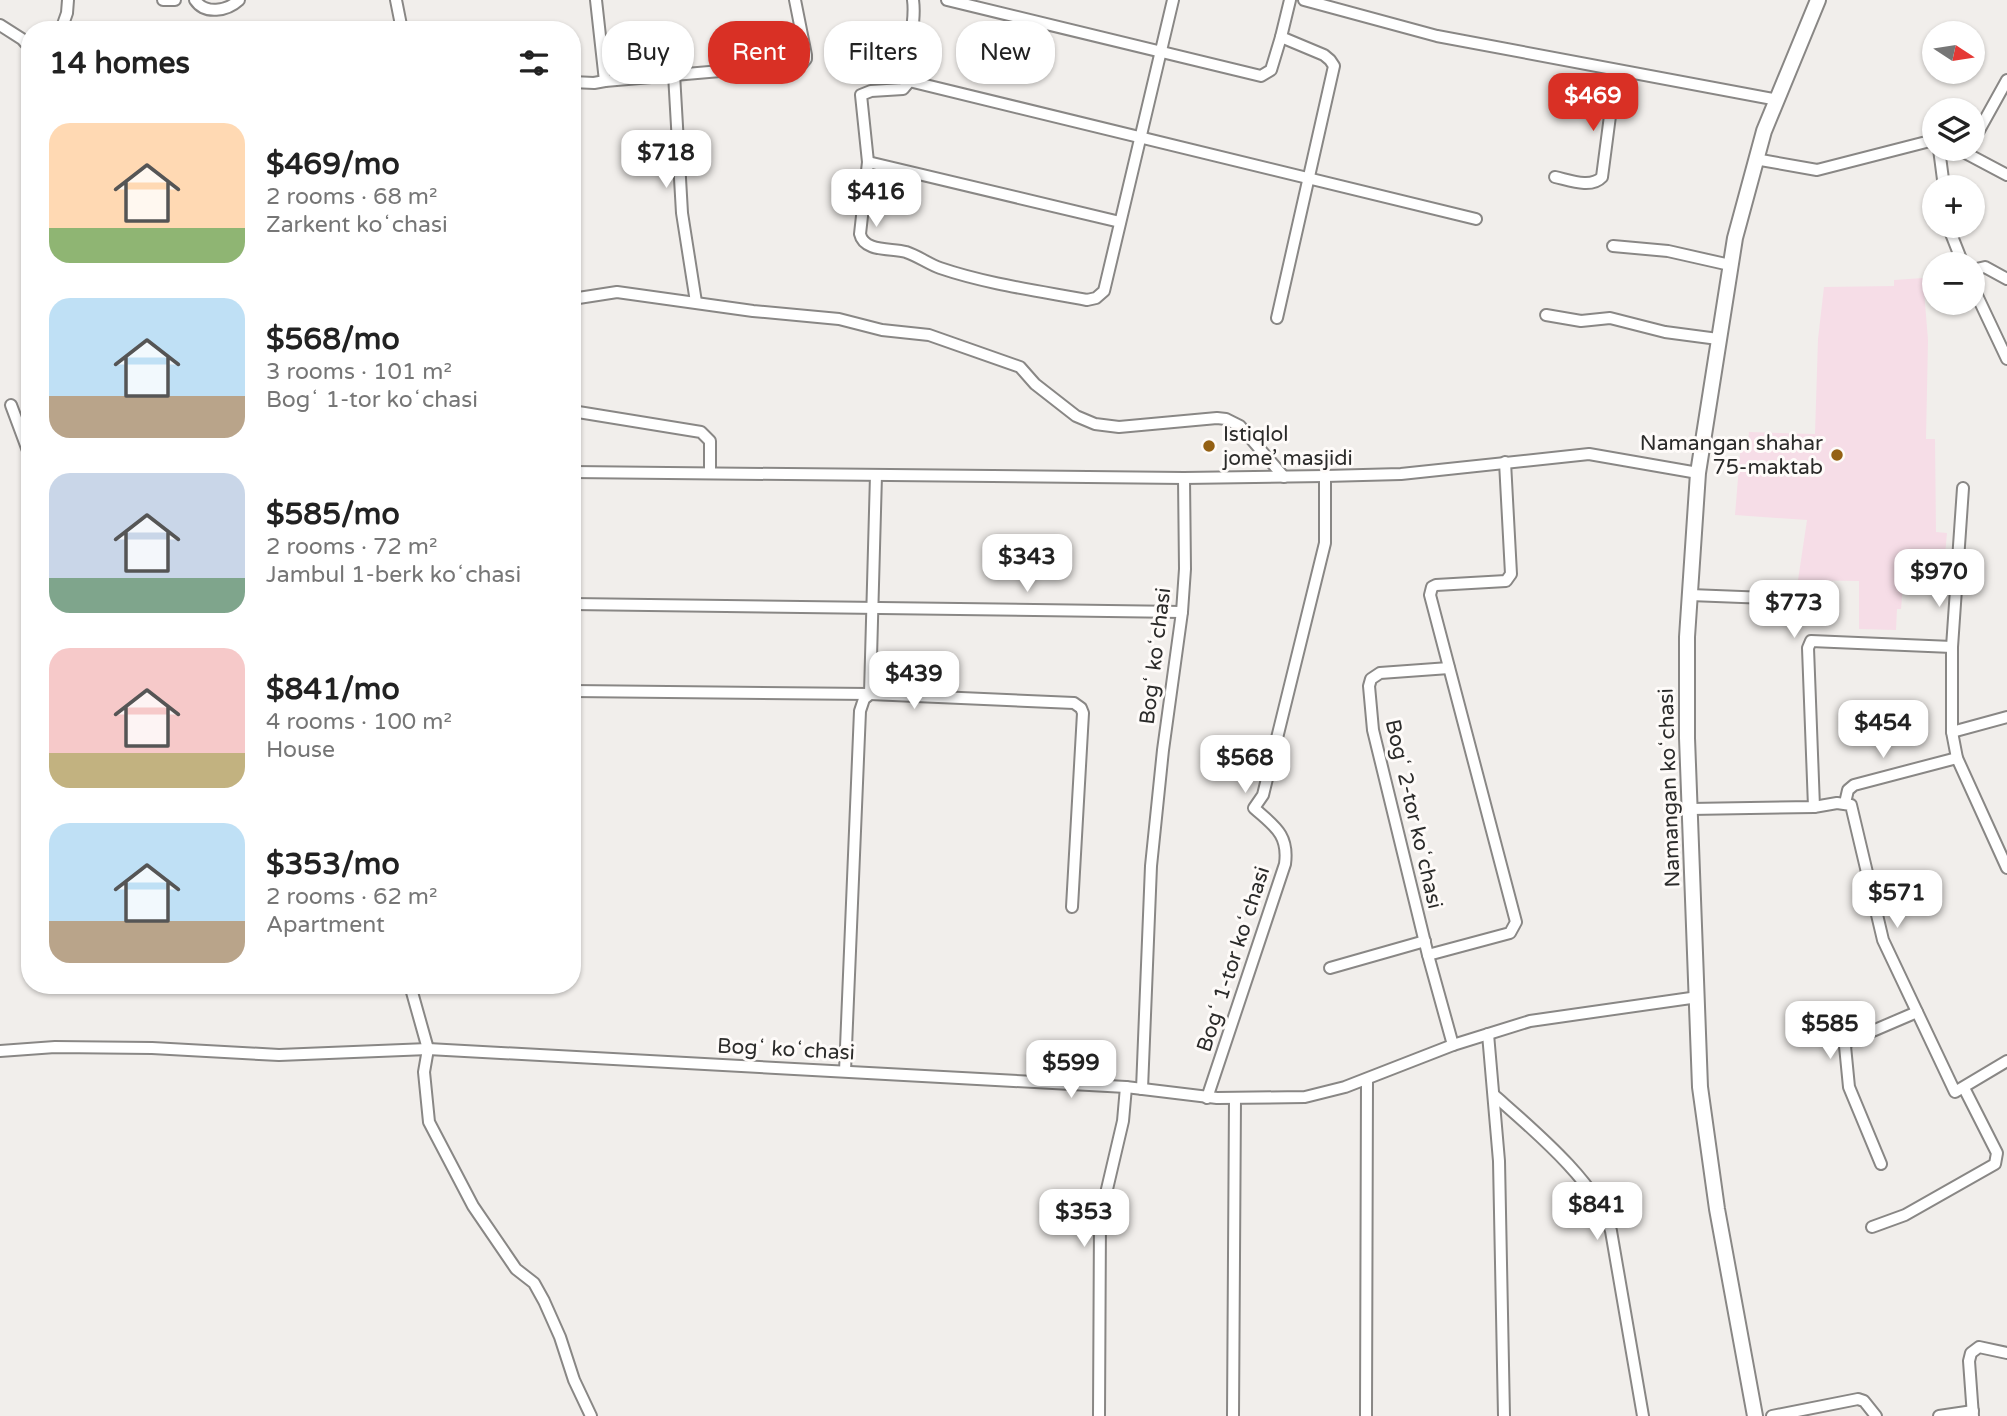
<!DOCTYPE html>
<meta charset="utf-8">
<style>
body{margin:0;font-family:"Varela Round",sans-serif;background:#f2f2f2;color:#222;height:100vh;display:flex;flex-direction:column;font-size:26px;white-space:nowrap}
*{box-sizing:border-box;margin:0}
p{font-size:23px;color:#767676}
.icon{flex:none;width:38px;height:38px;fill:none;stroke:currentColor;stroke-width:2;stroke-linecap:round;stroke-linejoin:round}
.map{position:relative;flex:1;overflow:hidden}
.drawer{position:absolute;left:21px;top:21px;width:560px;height:973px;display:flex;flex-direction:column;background:#fff;border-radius:28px;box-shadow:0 2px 5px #0004}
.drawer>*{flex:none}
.guide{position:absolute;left:602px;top:21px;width:665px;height:63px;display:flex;gap:14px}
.needle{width:46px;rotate:102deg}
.buttons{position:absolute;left:1922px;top:21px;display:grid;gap:14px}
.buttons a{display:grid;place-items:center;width:63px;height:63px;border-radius:50%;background:#fff;box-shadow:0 2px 5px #0004;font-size:35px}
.price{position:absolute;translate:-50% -60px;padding:0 16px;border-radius:14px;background:#fff;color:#222;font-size:23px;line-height:46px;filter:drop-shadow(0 2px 4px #0008)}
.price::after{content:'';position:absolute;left:50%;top:42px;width:21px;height:16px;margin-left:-10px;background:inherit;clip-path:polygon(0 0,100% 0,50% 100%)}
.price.current{background:#d93025;color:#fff}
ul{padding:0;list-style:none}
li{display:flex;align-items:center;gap:21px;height:175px;padding:0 28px}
li span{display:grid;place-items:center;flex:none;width:196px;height:140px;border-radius:21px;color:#555}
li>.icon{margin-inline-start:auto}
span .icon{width:84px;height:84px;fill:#fffc;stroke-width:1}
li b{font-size:30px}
h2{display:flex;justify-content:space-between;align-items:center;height:84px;padding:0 28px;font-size:30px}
.tag{padding:0 24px;border-radius:28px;background:#fff;box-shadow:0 2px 5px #0004;font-size:24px;line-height:63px}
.tag.current{background:#d93025;color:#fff}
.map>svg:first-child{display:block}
.education{fill:#f6dde7}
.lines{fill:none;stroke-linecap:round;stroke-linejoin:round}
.minor-casing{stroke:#898785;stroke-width:14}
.major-casing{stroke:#898785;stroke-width:18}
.minor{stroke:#fff;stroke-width:10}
.major{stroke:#fff;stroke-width:14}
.poi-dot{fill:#946114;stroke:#fefbf9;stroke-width:2.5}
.labels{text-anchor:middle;stroke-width:6;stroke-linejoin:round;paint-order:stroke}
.poi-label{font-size:21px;fill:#2b2b2a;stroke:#fefbf9;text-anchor:start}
.street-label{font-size:21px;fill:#2b2b2a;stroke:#fefbf9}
</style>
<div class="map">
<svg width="2007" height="1416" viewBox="0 0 2007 1416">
<rect width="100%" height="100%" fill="#f1eeeb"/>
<polygon class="education" points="1923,278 1928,340 1926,439 1935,439 1936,532 1947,533 1943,577 1935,576 1934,584 1907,583 1903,585 1901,609 1897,609 1896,630 1859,629 1859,581 1798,580 1807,520 1735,515 1741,442 1748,442 1749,432 1815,434 1818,339 1824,287 1894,286 1894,280"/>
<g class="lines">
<defs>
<g id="minor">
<polyline points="163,0 175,0"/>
<path d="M 195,0 C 205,15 227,11 239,0"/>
<polyline points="396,0 402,30"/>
<polyline points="596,0 605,81 802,64 806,59 806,55 795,0"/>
<polyline points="947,0 1261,76 1271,70 1281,37"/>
<polyline points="1304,0 1437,36 1778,100"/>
<polyline points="0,25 22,39 30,48"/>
<polyline points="61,30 67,13 68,0"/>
<polyline points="674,74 682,213 696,302"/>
<polyline points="909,81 1476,219"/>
<polyline points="572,82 594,83 605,81"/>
<polyline points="1972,143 2007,80"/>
<polyline points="1939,149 1944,187"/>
<polyline points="1958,149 2007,175"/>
<polyline points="1755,159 1817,170 1934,140"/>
<path d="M 868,162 L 861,95 L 871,91 L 903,89 L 908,83 C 903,57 917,28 913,0"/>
<path d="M 1555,177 C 1569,180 1591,189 1602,177 L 1616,70"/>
<path d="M 1120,222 L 868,162 L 860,234 C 864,252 891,248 906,252 C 918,256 929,264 940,268 C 987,284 1039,291 1087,300 L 1096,298 L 1104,291 L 1173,0"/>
<polyline points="1948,226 1963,264"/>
<polyline points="1613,246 1668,251 1730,265"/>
<polyline points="1972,270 1985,267 2007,279"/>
<polyline points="1972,285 2007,359"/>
<polyline points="572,299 617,292 753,311 839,319 882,330 929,335 1020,367 1035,384 1076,416 1095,424 1119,427 1217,418 1226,419 1240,426 1284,477"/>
<polyline points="1546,315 1581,321 1610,318 1665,332 1718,339"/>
<polyline points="1277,318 1334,66 1330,60 1324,55 1281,37 1290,0"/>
<polyline points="11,405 30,456"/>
<polyline points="572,411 701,432 710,441 710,473"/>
<polyline points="572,472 1184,478 1325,476 1401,474 1589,454 1698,473"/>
<polyline points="1963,488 1952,647 1952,732 1957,758 2007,868"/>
<polyline points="1690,595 1793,599"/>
<polyline points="572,604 1182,612"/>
<polyline points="1449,668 1380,673 1371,679 1369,686 1373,730 1428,955 1453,1045"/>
<polyline points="572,691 870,694 1074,703 1081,708 1083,713 1072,907"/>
<polyline points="1952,732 2007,717"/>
<polyline points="1845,803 1848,790 1854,785 1957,758"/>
<polyline points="1814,807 1808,648 1811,641 1952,647"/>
<polyline points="1690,809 1814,807 1837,803 1851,805 1883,940 1955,1092 2007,1061"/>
<polyline points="1428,955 1510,933 1516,922 1430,595 1432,587 1436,585 1506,581 1511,574 1505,462"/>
<polyline points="1330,968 1425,941"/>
<polyline points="410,985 428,1049 424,1072 429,1122 473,1206 516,1269 534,1283 544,1301 560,1337 574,1380 591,1416"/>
<polyline points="1488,1034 1499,1161 1504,1416"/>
<polyline points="0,1051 55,1047 152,1048 279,1055 428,1049 1126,1087 1217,1098 1305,1097 1345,1087 1453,1045 1530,1021 1698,997"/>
<polyline points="845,1071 860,711 864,699 870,694 876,475"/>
<polyline points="1142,1089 1151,866 1163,750 1182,612 1185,569 1184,478"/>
<path d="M 1494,1095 C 1530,1127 1600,1185 1611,1231 L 1643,1416"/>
<path d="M 1207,1098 L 1285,864 C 1289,834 1274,826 1254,808 L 1263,795 L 1325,543 L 1325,476"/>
<polyline points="1881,1164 1849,1087 1845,1046 1847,1042 1917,1012"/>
<polyline points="1872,1227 1905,1215 1995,1164 1997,1153 1964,1088"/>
<polyline points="1099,1416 1100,1219 1123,1121 1126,1087"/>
<polyline points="1233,1416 1235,1098"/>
<polyline points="1366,1416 1367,1079"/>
<polyline points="1772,1416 1858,1399 1864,1401 1876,1416"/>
<polyline points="1939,1416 1973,1411"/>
<polyline points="1973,1416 1969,1361 1971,1353 1979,1347 2007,1353"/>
</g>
<polyline id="major" points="1755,1416 1717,1209 1700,1087 1687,738 1687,637 1698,473 1735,238 1764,131 1818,0"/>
</defs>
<use href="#minor" class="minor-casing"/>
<use href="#major" class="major-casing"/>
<use href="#minor" class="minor"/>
<use href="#major" class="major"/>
</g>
<g class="poi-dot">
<circle cx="1209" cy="446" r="7"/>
<circle cx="1837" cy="455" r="7"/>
</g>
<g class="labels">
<g class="poi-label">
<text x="1223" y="441">Istiqlol<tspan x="1223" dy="24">jome’ masjidi</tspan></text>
<text x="1823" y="450" text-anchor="end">Namangan shahar<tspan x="1823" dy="24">75-maktab</tspan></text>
</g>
<g class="street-label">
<text transform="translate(1155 656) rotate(-83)" y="7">Bogʻ koʻchasi</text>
<text transform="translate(1669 788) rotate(-92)" y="7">Namangan koʻchasi</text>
<text transform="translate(1414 814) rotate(77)" y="7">Bogʻ 2-tor koʻchasi</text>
<text transform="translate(1233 959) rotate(-72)" y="7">Bogʻ 1-tor koʻchasi</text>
<text transform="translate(786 1049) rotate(3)" y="7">Bogʻ koʻchasi</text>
</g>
</g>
</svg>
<div class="buttons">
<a><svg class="needle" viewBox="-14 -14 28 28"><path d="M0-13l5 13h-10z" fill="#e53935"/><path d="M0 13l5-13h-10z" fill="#767676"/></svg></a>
<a><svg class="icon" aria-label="layers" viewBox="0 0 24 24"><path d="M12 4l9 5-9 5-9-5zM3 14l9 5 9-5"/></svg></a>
<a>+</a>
<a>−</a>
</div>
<b class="price current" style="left:1593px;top:133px">$469</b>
<b class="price" style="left:666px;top:190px">$718</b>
<b class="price" style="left:876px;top:229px">$416</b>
<b class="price" style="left:1027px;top:594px">$343</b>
<b class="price" style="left:1939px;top:609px">$970</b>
<b class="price" style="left:1794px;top:640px">$773</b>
<b class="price" style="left:914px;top:711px">$439</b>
<b class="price" style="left:1883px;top:760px">$454</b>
<b class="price" style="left:1245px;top:795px">$568</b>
<b class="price" style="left:1897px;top:930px">$571</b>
<b class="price" style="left:1830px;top:1061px">$585</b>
<b class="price" style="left:1071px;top:1100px">$599</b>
<b class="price" style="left:1597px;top:1242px">$841</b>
<b class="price" style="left:1084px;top:1249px">$353</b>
<div class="guide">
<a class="tag">Buy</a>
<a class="tag current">Rent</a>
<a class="tag">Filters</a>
<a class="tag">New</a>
</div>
<section class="drawer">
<h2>14 homes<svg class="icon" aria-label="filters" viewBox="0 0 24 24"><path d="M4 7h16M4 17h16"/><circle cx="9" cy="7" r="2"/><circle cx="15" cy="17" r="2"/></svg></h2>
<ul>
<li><span style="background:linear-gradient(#ffd9b3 75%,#8fb573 0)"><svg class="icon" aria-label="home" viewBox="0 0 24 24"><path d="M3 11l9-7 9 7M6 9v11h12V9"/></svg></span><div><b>$469/mo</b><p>2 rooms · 68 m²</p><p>Zarkent koʻchasi</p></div></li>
<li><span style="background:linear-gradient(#bfe0f5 70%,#b9a48a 0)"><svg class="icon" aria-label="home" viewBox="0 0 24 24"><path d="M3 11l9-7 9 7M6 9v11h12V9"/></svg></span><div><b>$568/mo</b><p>3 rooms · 101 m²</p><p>Bogʻ 1-tor koʻchasi</p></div></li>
<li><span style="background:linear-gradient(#c9d6e8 75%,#7fa58c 0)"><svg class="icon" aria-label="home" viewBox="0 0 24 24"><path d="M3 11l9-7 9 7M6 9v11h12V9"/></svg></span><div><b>$585/mo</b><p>2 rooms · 72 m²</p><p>Jambul 1-berk koʻchasi</p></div></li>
<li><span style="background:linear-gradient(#f6c9c9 75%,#c2b280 0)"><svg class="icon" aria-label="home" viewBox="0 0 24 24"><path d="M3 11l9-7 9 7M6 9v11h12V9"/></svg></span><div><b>$841/mo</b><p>4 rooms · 100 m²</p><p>House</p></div></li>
<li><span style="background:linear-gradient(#bfe0f5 70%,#b9a48a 0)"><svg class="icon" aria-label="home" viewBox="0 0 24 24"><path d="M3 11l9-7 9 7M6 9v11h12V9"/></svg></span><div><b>$353/mo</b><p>2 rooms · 62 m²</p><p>Apartment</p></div></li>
</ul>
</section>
</div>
